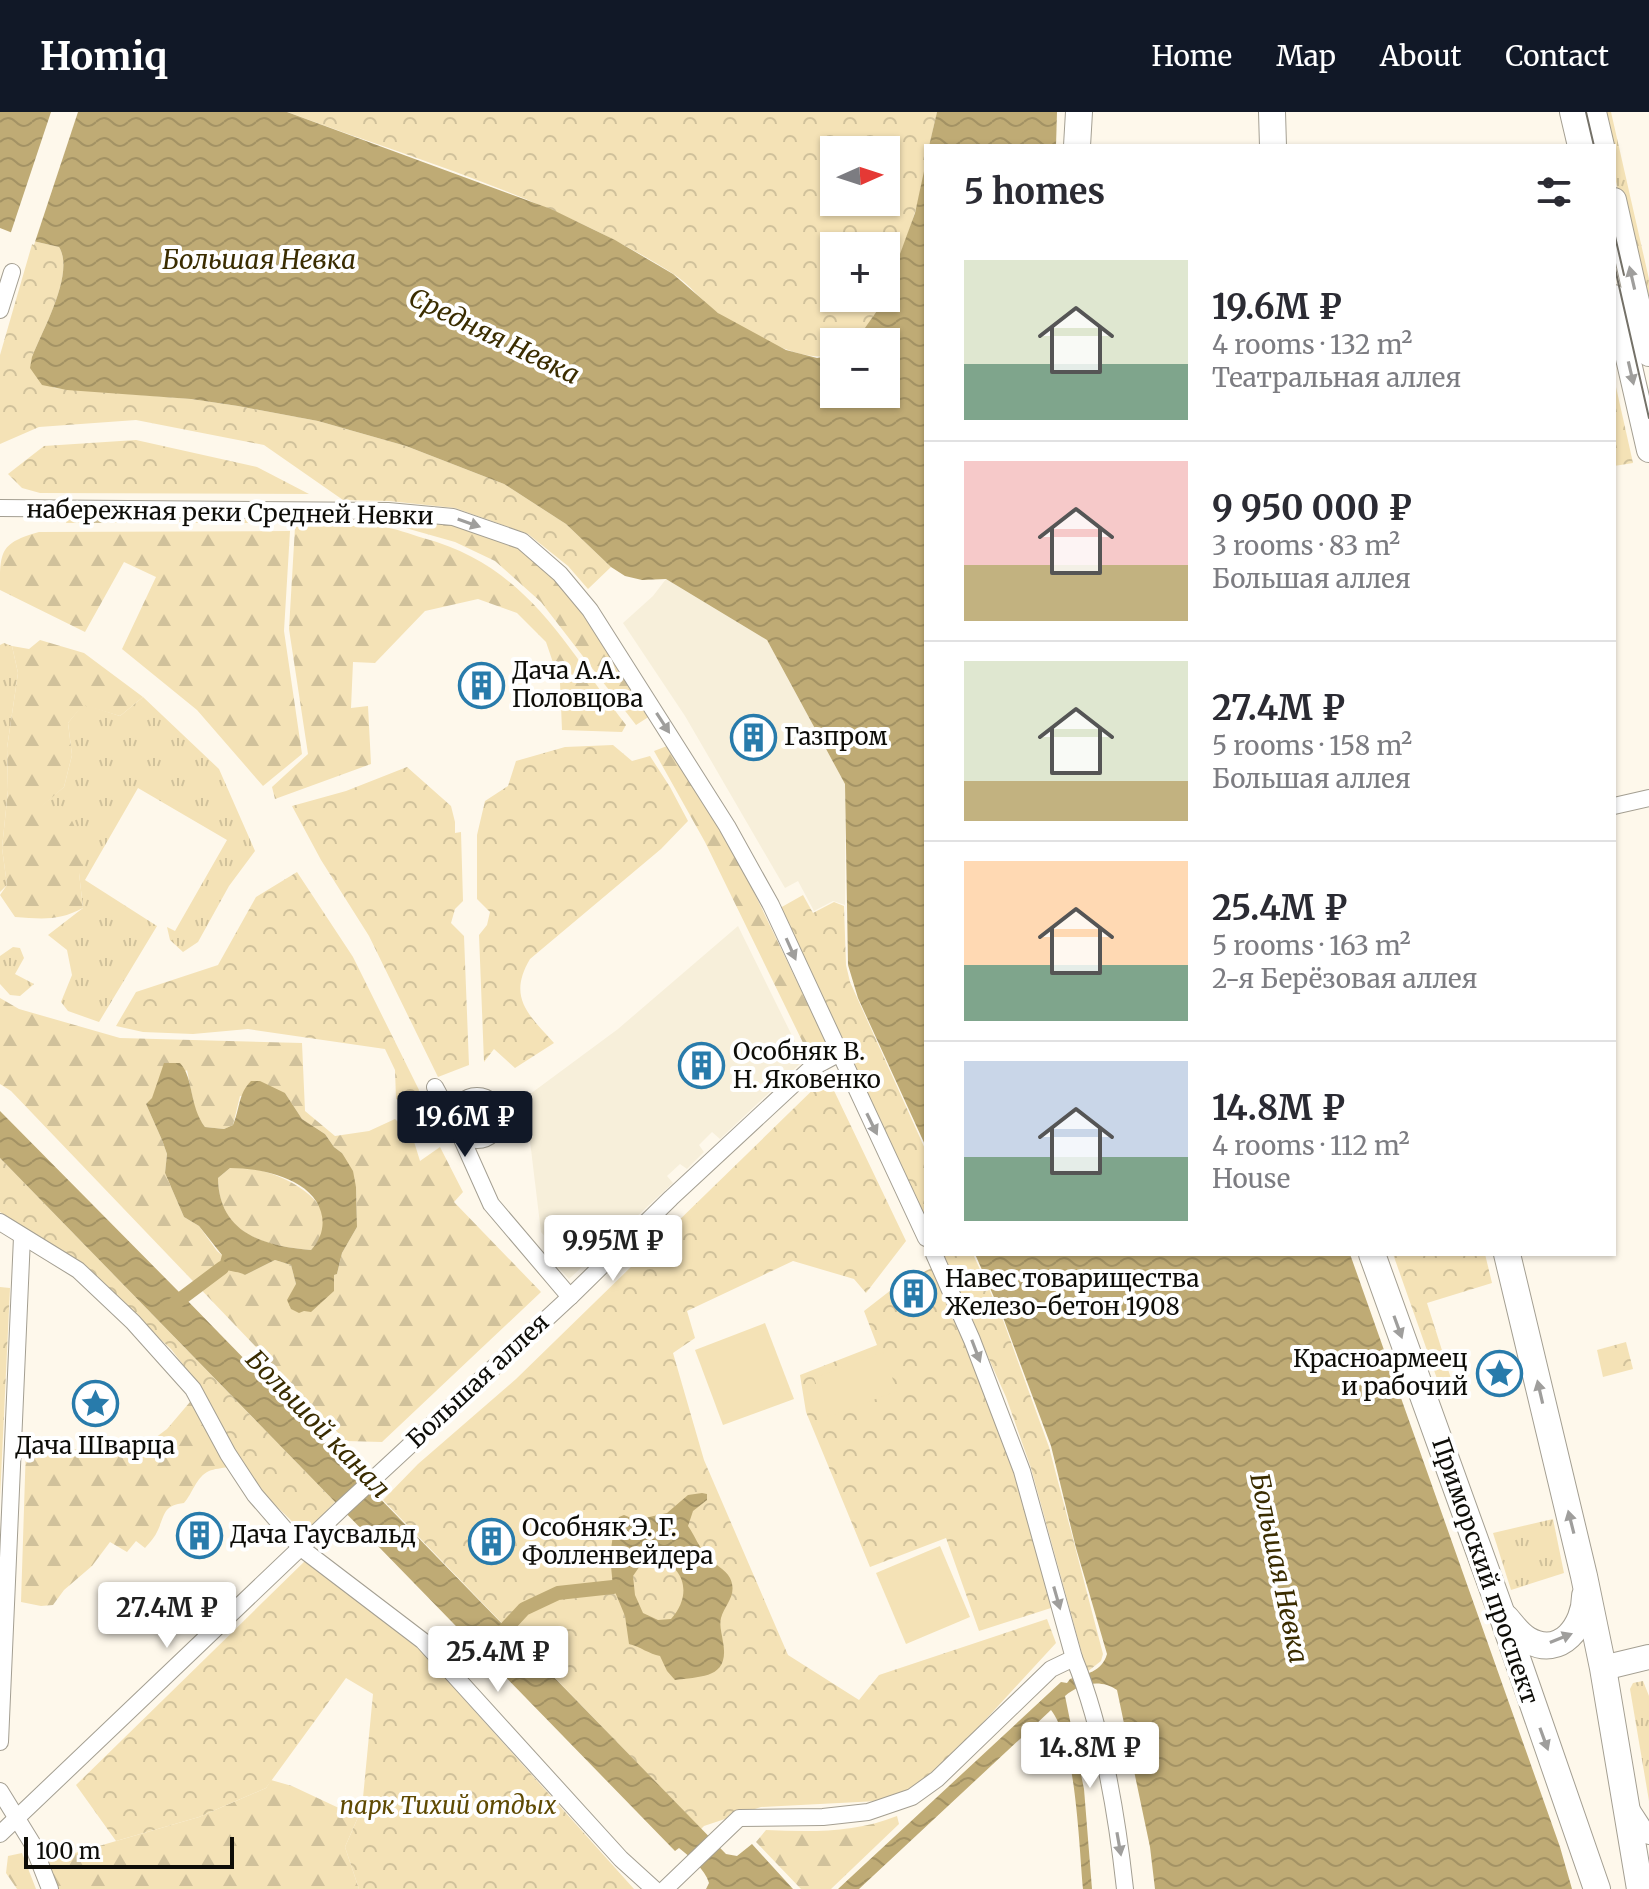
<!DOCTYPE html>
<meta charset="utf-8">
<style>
body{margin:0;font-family:Merriweather,serif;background:#f2f2f3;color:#2b2b33;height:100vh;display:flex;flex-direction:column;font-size:30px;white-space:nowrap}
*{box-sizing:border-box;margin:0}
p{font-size:26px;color:#7c7c81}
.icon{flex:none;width:44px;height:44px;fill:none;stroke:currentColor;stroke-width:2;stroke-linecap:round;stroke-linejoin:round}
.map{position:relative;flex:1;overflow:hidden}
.panel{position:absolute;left:924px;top:32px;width:692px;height:1112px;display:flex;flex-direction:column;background:#fff;border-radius:0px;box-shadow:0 2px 6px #0004}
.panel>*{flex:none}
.needle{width:52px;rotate:87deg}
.fabs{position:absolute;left:820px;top:24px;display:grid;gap:16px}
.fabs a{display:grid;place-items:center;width:80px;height:80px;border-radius:0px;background:#fff;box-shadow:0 2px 6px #0004;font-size:40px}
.scale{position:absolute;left:24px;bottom:20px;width:210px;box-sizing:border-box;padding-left:8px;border:4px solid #0e0d08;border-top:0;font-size:22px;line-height:28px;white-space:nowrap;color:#0e0d08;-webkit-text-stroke:6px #fff;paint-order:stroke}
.price{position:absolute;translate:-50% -68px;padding:0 18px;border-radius:8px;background:#fff;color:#222;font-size:26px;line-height:52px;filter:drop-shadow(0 2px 4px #0008)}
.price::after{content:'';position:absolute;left:50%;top:48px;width:24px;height:18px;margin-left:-12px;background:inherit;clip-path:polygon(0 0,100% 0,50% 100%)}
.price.on{background:#111827;color:#fff}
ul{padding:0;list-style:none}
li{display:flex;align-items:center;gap:24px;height:200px;padding:0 40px}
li+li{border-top:2px solid #e1e1e2}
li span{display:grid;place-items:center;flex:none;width:224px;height:160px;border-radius:0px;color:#555}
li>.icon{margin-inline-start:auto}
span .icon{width:96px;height:96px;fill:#fffc;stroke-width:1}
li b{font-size:34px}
h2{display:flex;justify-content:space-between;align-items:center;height:96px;padding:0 40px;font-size:34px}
header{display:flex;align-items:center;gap:48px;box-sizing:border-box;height:112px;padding:0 40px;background:#111827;color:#fff}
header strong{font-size:38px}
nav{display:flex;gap:44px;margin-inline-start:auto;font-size:28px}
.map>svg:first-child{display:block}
.built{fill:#f7efda}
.grass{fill:url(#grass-tufts)}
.forest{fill:url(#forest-firs);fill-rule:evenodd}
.park{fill:url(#park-crowns);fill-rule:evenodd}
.garden{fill:#f4e2b6}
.water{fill:url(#water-waves);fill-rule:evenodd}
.pier{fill:#fef8eb}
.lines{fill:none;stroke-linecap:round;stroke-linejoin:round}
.canal{stroke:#bfab75;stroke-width:14}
.street-casing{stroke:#a49f92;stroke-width:18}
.secondary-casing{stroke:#a49f92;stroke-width:26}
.primary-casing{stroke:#a49f92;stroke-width:28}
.street{stroke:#fff;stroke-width:16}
.secondary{stroke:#fff;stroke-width:24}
.primary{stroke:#fff;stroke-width:26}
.tram{stroke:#747168;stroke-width:2}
.oneway{fill:#9f9e9c}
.labels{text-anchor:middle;stroke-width:8;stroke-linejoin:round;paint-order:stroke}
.street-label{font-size:24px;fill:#0e0d08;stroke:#fff}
.poi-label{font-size:24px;fill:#0e0d08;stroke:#fff;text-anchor:start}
.park-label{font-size:24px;font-style:italic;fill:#5f4a03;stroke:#fff}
.water-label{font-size:26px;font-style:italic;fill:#3a2c00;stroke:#fff}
</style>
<header>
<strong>Homiq</strong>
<nav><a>Home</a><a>Map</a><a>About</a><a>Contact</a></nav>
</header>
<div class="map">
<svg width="1649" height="1777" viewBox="0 0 1649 1777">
<defs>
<pattern id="grass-tufts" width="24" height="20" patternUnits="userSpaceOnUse" patternTransform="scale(2)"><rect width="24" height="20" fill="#f4e2b6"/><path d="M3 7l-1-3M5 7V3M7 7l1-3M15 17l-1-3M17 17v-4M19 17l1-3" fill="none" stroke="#d0c19b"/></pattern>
<pattern id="forest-firs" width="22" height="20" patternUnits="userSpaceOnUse" patternTransform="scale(2)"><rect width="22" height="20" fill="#f4e2b6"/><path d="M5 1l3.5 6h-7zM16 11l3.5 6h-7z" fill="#d0c19b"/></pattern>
<pattern id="park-crowns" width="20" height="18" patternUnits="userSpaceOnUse" patternTransform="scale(2)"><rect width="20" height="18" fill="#f4e2b6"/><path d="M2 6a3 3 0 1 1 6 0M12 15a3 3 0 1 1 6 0" fill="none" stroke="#d0c19b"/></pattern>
<pattern id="water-waves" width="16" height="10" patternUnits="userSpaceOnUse" patternTransform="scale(2)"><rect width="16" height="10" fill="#bfab75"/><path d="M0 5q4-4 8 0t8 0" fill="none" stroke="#a39264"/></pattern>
</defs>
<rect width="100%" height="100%" fill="#fef8eb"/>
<g class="built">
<polygon points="666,467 767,528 845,672 845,793 833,789 814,799 798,769 785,776 685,604 623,511 653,484"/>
<polygon points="738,814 804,948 720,1027 712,1020 699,1033 704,1040 687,1057 680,1052 667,1064 673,1071 569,1167 545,1141 553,1134 541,1120 529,1021 518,991 618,917"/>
</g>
<g class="grass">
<polygon points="1605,0 1611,0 1649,167 1649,195 1645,196 1614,61 1616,47"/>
<polygon points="4,531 12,534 18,561 7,636 8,678 2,736 7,773 0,780 0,533"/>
<polygon points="143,585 219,657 255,739 229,774 198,830 183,840 170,828 167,815 175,819 227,728 138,676 85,768 157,814 99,910 68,899 61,890 72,863 67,838 48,823 83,796 79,761 40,695 64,675 72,643 68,611 83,592 120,604"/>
<polygon points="13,835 20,836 24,846 15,862 34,872 20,884 10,883 0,872 0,844"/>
<polygon points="1553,1407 1564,1461 1511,1478 1493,1421"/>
<polygon points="1643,1569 1649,1584 1649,1689 1630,1577 1633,1571"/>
</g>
<g class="forest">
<polygon points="68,404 391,404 452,412 522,436 565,476 650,604 636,613 541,490 495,449 455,430 388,411 66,411"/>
<path d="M 295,415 C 323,415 353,413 381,415 C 395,416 410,422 423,426 C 528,454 565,534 626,613 L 622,620 L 562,618 L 560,571 L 546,530 L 517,501 L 478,487 L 425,499 L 375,551 L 353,550 L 351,596 L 368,594 L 371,652 L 275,687 L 272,675 L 308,642 L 289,517 Z"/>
<path d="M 290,419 L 284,519 L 302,642 L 263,674 L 197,598 L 122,537 L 156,465 L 124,450 L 85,520 L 0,478 C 0,439 0,431 39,420 Z"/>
<path d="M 40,528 L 84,541 L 143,585 L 120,604 L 83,593 L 68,611 L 72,643 L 64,675 L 41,695 L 69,702 L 87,742 L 79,761 L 83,796 C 59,809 42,807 15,805 L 0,783 L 7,773 L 2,736 L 8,678 L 7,636 L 18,561 L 12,534 L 29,537 Z"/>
<polygon points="667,634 736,743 829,936 809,943 705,730 654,639"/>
<path d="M 0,886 L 19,897 L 120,926 L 302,931 L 305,999 L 335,1024 L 369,1019 L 395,1007 L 412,1023 L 420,1049 L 440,1035 L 463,1080 L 454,1090 L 541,1180 L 382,1330 L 346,1329 L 11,979 L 0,972 ZM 187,958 L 196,1003 L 205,1015 L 224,1017 L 233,1013 L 240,984 L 285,981 L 302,1007 L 325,1022 L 334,1035 L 342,1041 L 356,1075 L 357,1115 L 342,1141 L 337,1162 L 296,1172 L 291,1153 L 275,1148 L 245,1163 L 217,1139 L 199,1114 L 184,1105 L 165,1061 L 167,1042 L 162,1028 L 146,992 Z"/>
<path d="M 230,1056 C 238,1056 247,1055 255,1057 C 291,1065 351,1096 311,1138 C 263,1134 219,1122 218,1066 Z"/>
<path d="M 201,1277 L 228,1355 C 222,1356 214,1357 209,1359 C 196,1365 193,1381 184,1391 C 164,1393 165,1402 158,1418 C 155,1425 150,1430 145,1436 L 136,1429 L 127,1440 L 110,1430 L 92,1454 L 64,1478 L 53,1493 L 41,1494 L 21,1490 L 26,1334 L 135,1341 L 167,1317 Z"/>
<polygon points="271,1668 292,1674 358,1705 345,1735 359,1777 57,1777 43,1741 61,1745 199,1705 266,1676"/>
<path d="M 897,1704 L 899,1712 L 831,1777 L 801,1777 L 756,1730 L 766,1718 C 811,1720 855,1721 897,1704 Z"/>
<polygon points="22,1741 36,1777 17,1777 6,1761 8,1744"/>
</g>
<g class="park">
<path d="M 287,0 L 937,0 L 929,34 L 926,34 C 926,85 903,133 886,180 L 886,134 L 834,134 L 834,186 L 884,186 L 882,192 L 855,230 L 834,230 L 834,243 C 802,252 744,220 718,201 C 701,189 690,172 672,161 C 555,87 417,48 287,0 ZM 834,38 L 886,38 L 886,90 L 834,90 Z"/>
<path d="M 33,129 L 59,135 C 75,161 43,217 32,245 L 54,276 L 191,287 L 238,294 L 318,309 L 406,334 L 504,372 L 566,412 L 611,455 L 588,477 L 568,454 L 528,422 L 455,396 L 389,389 L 343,388 L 264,333 L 136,308 L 39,315 L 0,332 L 0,243 Z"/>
<polygon points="1614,266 1633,351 1614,354"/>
<polygon points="136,328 257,355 309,382 40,381 22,376 8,362 44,334"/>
<path d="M 613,633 L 632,649 L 650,644 L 670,675 L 688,709 L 661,737 L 530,847 C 507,886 529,903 554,931 L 515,956 L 494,937 L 484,950 L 479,823 L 487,813 L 490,800 L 477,787 L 477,723 L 485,689 L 508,674 L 516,649 L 565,635 Z"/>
<polygon points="407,655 451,694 455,710 455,721 461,720 463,789 455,797 451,811 464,824 469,953 438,965 369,824 321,748 292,694 346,679"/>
<polygon points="297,760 353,845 419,978 415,993 396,987 395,958 385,937 248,917 193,922 143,920 116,914 136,880 218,853 256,785"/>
<polygon points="803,783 813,801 834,790 844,794 846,853 850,870 926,1039 926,1108 780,796"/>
<polygon points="827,964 906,1129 866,1181 854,1167 793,1149 687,1199 695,1226 673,1241 704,1348 788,1543 859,1588 879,1563 1047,1507 1056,1531 954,1642 897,1688 761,1695 704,1714 701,1717 383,1388 418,1352 516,1267"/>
<polygon points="0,1046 335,1390 305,1422 262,1380 233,1339 197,1271 171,1237 67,1142 0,1100"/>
<polygon points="942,1142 973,1142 1003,1208 1049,1335 1103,1542 1101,1549 1087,1560 1031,1356 1006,1285"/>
<polygon points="1393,1142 1485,1142 1492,1171 1427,1191 1453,1273 1441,1278"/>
<polygon points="934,1155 1009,1344 1054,1495 979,1519 946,1426 870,1455 806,1300 800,1263 877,1233 864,1199 900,1171"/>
<polygon points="0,1175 10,1176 0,1386"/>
<polygon points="1626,1230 1633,1257 1603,1265 1597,1238"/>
<polygon points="307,1447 420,1538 634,1777 359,1777 345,1735 362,1696 373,1582 346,1566 266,1676 199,1705 116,1729 76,1673"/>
</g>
<g class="garden">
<polygon points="765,1211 794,1287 723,1313 695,1238"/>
<polygon points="883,1240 897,1279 828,1305 814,1266"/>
<polygon points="940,1434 970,1505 906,1532 876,1461"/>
</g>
<g class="water">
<path d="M 0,0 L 287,0 L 551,97 L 615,128 L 673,162 L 718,201 L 786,238 L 817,246 L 834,243 L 834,282 L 886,282 L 886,230 L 855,230 L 886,186 L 886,180 L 915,101 L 926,50 L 926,1035 L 858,886 L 848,853 L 845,672 L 767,528 L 666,467 L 642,468 L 625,464 L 611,455 L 566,412 L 504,372 L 406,334 L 318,309 L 238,294 L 191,287 L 67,278 L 42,273 L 30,256 L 32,245 C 43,217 75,161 59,135 L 33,129 L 0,116 Z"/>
<polygon points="937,0 1057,0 1056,34 929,34"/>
<path d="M 164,951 L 180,951 C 194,966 189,994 205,1015 L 224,1017 L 233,1013 C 240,997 238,982 251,969 L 260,969 L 285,981 L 302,1007 L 325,1022 L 334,1035 L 342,1041 L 353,1059 L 356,1075 L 357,1115 L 342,1141 L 337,1162 L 334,1163 L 334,1179 L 311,1200 L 304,1199 L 299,1201 L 291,1197 L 287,1188 L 296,1172 L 291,1153 L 275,1148 L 245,1163 C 236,1158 228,1161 219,1154 L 222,1143 L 199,1114 L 184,1105 L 165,1061 L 167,1042 L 162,1028 L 146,992 L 152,986 ZM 230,1056 C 253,1056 279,1061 299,1073 C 324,1088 331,1117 311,1138 C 263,1134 219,1121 218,1066 Z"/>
<path d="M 0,999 L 181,1182 L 726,1742 L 737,1744 L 752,1732 L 793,1777 L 706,1777 L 709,1771 C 705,1757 690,1745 679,1736 L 675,1739 L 0,1046 Z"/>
<path d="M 975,1142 L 1350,1142 L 1560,1735 L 1572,1777 L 1155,1777 L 1150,1735 L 1117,1578 C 1100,1566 1079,1572 1065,1584 L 1084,1677 L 1092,1777 L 1083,1777 C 1079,1734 1076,1630 1051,1598 L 859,1777 L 838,1777 L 1061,1570 L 1067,1571 L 1070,1567 C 1086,1562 1102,1560 1107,1542 L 1076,1436 L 1051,1334 L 1004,1208 Z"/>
<path d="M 702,1381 L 707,1382 L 707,1388 L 693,1399 L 688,1414 C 695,1424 699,1436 708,1445 C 715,1453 725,1457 730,1466 C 738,1483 725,1492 721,1506 C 719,1514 722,1522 723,1530 C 730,1567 701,1564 675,1568 L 667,1559 L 660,1544 C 649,1542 641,1535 629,1532 L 625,1504 L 613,1475 L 610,1444 L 614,1416 L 619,1405 L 624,1403 L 636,1408 L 667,1401 L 688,1383 ZM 656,1446 C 686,1455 692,1484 671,1507 L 658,1508 L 643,1501 L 635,1483 L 633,1464 L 642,1451 Z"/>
</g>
<polygon class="pier" points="51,0 78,0 34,133 10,123"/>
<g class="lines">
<g class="canal">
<polyline points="170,1195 222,1156"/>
<polyline points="496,1527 524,1497 558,1481 613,1475"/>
</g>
<defs>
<g id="street">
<polyline points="0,198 12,160"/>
<polyline points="0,396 388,399 453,405 522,429 560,462 590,498 727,714 771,793 926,1126"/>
<polyline points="1614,694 1649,686"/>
<polyline points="435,975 457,1016 491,1092 570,1185"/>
<circle cx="477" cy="1006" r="22"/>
<polyline points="0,1110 78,1158 133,1210 193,1277 228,1342 255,1383 301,1436 423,1529 621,1747 654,1777"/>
<path d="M 934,1142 L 972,1228 L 1022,1359 L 1074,1546 C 1102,1614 1117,1704 1125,1777"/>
<polyline points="0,1630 22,1125"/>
<polyline points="0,1679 32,1731 50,1777"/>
<polyline points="1632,1698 1649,1724"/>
<polyline points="0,1722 341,1397 570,1185 671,1086 810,957 838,942"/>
<polyline points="665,1777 739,1706 823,1705 868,1700 912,1685 937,1667 1051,1557 1074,1546"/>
</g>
<g id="secondary">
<polyline points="1572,0 1580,34"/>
<polyline points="1594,0 1602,34"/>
<polyline points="1614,88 1649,242"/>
<polyline points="1614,185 1649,338"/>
<polyline points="1603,1556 1649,1545"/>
</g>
<g id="primary">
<polyline points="1272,0 1273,34"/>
<polyline points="1077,34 1079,0"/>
<polyline points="1372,1142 1501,1500 1597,1777"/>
<polyline points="1507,1142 1584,1464 1603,1556 1640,1777"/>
<path d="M 1506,1506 C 1512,1513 1519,1523 1528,1528 C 1561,1547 1585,1513 1585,1484"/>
</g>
</defs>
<use href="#street" class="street-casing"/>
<use href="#secondary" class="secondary-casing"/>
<use href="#primary" class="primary-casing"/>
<use href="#street" class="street"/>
<use href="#secondary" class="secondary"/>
<use href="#primary" class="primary"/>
<g class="tram">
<polyline points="1586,0 1594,34"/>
<polyline points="1614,120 1624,163"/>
<polyline points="1614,152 1649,306"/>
</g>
</g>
<defs><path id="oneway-solid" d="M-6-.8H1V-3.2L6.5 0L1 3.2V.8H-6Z" transform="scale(2)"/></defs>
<g class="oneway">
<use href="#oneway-solid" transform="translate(1632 166) rotate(-103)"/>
<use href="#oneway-solid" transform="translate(1631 261) rotate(77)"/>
<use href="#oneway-solid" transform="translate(469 411) rotate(19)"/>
<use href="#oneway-solid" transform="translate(663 611) rotate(57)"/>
<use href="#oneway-solid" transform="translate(791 837) rotate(66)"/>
<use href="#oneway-solid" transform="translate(872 1012) rotate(64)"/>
<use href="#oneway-solid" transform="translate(1398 1215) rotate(70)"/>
<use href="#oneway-solid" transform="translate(976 1239) rotate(69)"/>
<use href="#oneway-solid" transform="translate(1540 1280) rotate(-103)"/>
<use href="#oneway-solid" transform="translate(1571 1410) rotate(-104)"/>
<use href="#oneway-solid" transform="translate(1057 1486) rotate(74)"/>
<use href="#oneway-solid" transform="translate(1561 1526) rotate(-22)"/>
<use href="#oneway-solid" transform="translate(1544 1627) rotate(70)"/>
<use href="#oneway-solid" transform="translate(1119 1732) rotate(80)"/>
</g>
<defs>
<symbol id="building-ring" viewBox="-11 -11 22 22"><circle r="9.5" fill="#fff" stroke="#287bab" stroke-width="1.5"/><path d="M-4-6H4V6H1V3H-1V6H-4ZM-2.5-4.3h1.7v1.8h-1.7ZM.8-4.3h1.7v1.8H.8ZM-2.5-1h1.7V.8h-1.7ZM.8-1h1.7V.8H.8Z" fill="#287bab"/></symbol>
<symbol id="sight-ring" viewBox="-11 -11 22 22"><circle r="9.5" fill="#fff" stroke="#287bab" stroke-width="1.5"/><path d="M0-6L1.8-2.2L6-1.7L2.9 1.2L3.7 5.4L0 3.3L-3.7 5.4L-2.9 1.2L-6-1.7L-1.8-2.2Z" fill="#287bab"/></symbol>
</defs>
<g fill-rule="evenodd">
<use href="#building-ring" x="456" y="548" width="51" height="51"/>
<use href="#building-ring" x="728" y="600" width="51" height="51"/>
<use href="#building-ring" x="676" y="928" width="51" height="51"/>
<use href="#building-ring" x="888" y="1156" width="51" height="51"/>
<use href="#sight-ring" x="1474" y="1236" width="51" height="51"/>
<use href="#sight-ring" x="70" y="1266" width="51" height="51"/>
<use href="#building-ring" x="174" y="1398" width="51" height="51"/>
<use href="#building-ring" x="466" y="1404" width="51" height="51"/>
</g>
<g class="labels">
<g class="street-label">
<text transform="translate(230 401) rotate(1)" y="8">набережная реки Средней Невки</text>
<text transform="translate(478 1269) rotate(-43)" y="8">Большая аллея</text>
<text transform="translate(1485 1459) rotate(71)" y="8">Приморский проспект</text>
</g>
<g class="poi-label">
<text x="512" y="567">Дача А.А.<tspan x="512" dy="28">Половцова</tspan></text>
<text x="784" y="633">Газпром</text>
<text x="733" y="948">Особняк В.<tspan x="733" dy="28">Н. Яковенко</tspan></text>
<text x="945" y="1175">Навес товарищества<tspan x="945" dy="28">Железо-бетон 1908</tspan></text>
<text x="1468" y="1255" text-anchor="end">Красноармеец<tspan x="1468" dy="28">и рабочий</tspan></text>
<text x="95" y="1342" text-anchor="middle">Дача Шварца</text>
<text x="522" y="1424">Особняк Э. Г.<tspan x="522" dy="28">Фолленвейдера</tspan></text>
<text x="230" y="1431">Дача Гаусвальд</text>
</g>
<g class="park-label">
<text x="448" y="1702">парк Тихий отдых</text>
</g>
<g class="water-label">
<text x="259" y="157">Большая Невка</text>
<text transform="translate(494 224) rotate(26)" y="9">Средняя Невка</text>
<text transform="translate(318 1312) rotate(46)" y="9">Большой канал</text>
<text transform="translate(1279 1456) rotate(78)" y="9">Большая Невка</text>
</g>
</g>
</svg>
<div class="fabs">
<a><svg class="needle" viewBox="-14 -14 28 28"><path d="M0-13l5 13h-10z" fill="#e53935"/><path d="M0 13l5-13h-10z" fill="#7c7c81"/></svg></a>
<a>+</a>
<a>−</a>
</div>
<div class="scale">100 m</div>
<b class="price on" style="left:465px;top:1047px">19.6M ₽</b>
<b class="price" style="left:613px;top:1171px">9.95M ₽</b>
<b class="price" style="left:167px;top:1538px">27.4M ₽</b>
<b class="price" style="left:498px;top:1582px">25.4M ₽</b>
<b class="price" style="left:1090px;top:1678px">14.8M ₽</b>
<section class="panel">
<h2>5 homes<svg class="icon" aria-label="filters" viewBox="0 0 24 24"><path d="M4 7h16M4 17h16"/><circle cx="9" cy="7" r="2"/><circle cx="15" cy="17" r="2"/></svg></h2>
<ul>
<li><span style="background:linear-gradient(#dfe7d0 65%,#7fa58c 0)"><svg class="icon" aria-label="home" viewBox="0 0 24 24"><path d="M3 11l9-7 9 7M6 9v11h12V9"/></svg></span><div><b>19.6M ₽</b><p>4 rooms · 132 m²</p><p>Театральная аллея</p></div></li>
<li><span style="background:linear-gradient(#f6c9c9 65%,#c2b280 0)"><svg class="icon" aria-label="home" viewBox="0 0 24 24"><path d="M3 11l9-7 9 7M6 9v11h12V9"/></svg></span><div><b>9 950 000 ₽</b><p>3 rooms · 83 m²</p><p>Большая аллея</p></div></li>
<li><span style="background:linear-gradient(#dfe7d0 75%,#c2b280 0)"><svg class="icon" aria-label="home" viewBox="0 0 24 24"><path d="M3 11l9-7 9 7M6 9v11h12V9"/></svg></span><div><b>27.4M ₽</b><p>5 rooms · 158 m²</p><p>Большая аллея</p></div></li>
<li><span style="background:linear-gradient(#ffd9b3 65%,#7fa58c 0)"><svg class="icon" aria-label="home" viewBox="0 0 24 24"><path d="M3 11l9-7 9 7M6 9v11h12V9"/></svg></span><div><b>25.4M ₽</b><p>5 rooms · 163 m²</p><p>2-я Берёзовая аллея</p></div></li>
<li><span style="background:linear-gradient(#c9d6e8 60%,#7fa58c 0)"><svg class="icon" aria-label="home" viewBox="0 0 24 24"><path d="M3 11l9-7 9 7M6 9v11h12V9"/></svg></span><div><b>14.8M ₽</b><p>4 rooms · 112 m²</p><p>House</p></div></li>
</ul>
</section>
</div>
